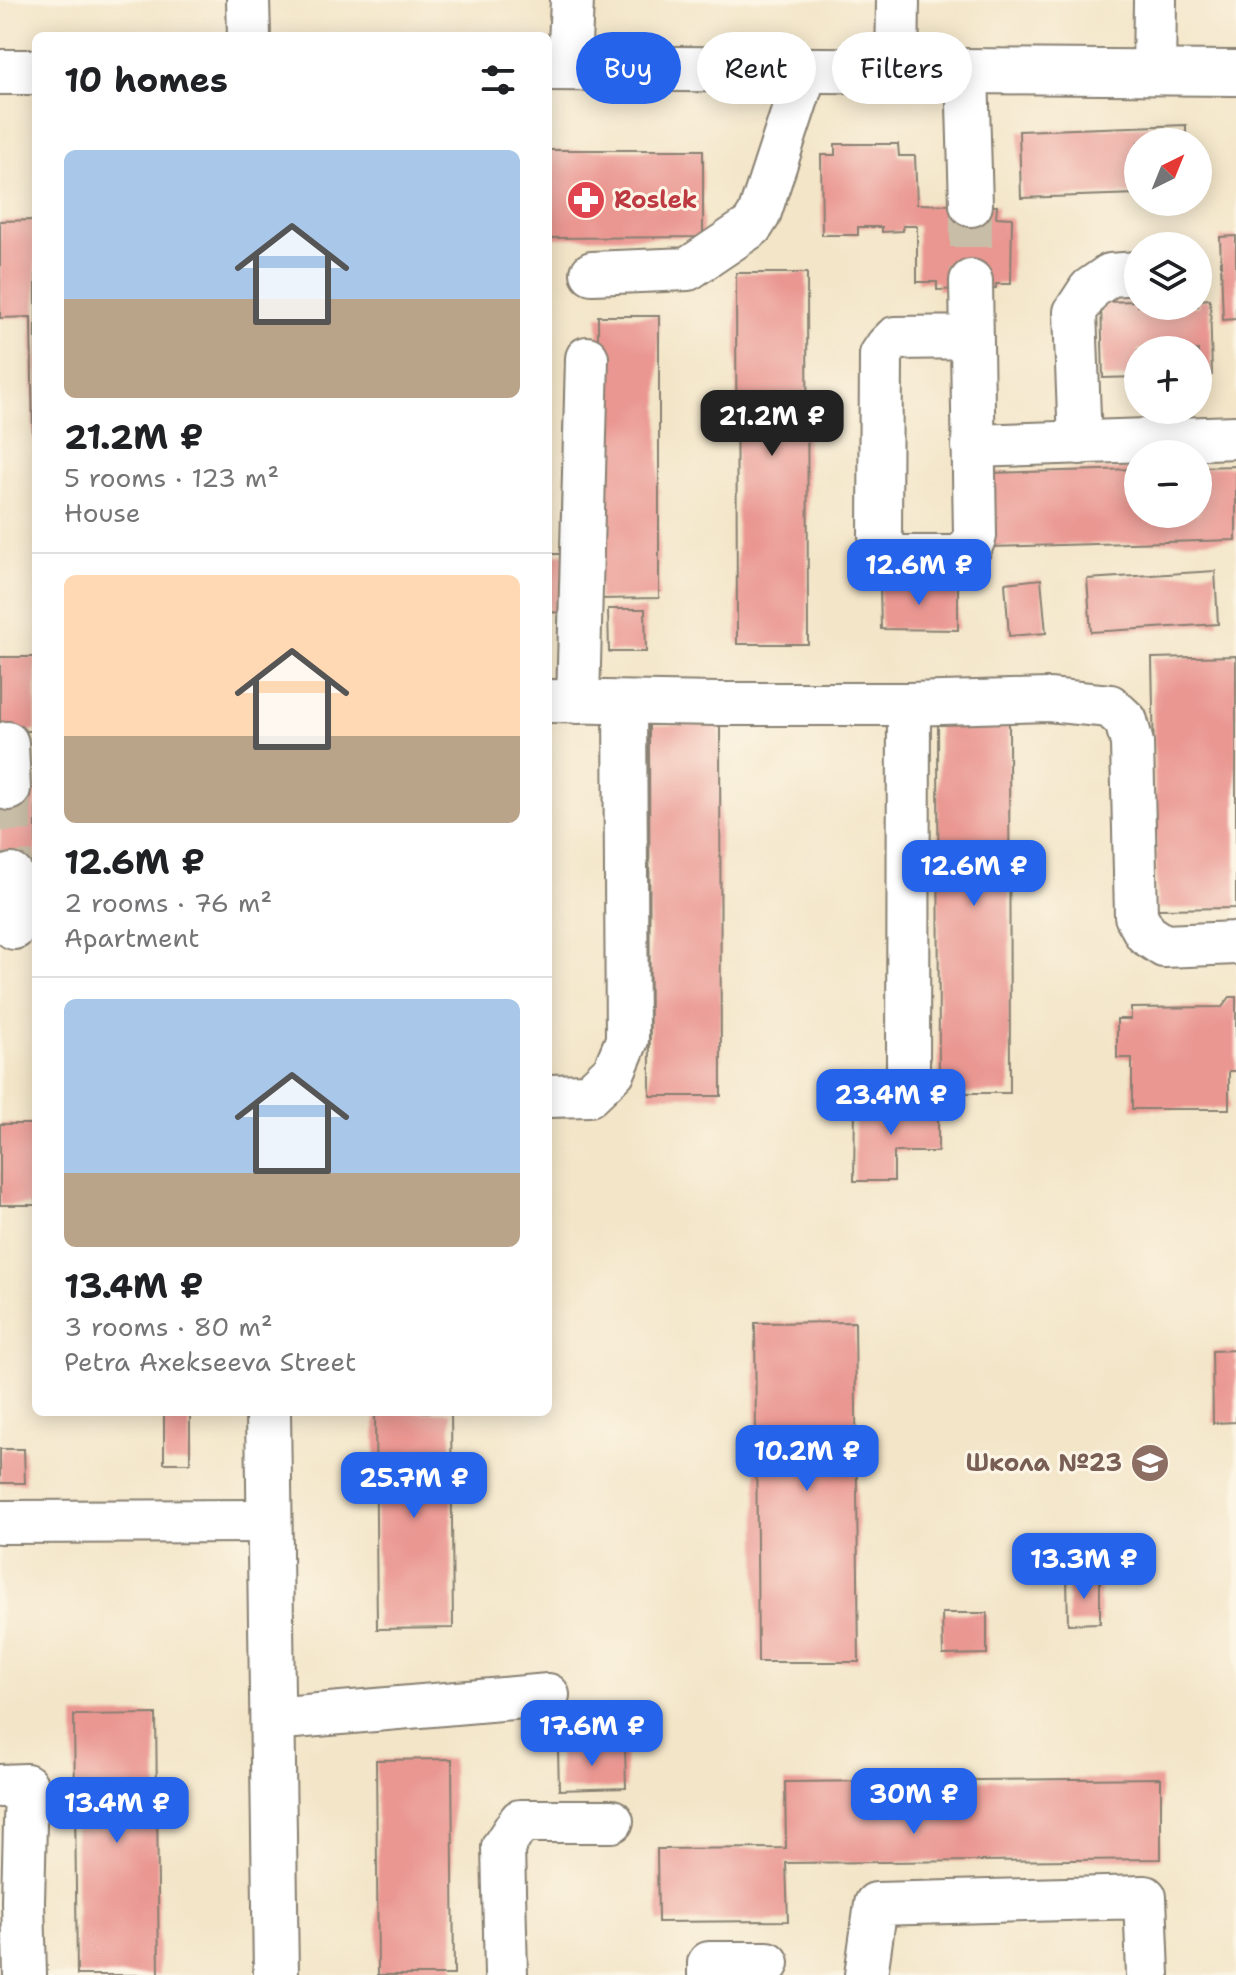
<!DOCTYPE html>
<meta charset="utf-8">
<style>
body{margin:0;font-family:"Shantell Sans",sans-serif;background:#f6f6f6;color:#202124;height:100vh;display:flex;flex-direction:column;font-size:30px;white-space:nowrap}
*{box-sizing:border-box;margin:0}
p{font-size:26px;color:#757577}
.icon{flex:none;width:44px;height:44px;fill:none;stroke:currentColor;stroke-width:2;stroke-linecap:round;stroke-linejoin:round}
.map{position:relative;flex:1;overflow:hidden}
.sheet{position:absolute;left:32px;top:32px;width:520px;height:1384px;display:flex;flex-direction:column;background:#fff;border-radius:12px;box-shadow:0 4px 20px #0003}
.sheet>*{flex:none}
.guide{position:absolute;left:576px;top:32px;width:540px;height:72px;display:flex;gap:16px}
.needle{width:52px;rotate:43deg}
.tools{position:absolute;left:1124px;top:128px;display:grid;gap:16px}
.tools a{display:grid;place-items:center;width:88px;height:88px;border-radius:50%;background:#fff;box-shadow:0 4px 20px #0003;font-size:40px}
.price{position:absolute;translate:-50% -68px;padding:0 18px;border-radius:16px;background:#2563eb;color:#fff;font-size:26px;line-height:52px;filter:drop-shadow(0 2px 4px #0008)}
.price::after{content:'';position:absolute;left:50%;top:48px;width:24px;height:18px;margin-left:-12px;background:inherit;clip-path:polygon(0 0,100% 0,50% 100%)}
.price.on{background:#222;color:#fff}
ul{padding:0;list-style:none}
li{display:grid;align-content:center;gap:16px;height:424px;padding:0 32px}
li+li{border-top:2px solid #e0e0e0}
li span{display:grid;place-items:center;height:248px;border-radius:12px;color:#555}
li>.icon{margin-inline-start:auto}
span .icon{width:144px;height:144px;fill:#fffc;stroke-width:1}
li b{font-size:34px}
h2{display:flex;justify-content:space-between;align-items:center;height:96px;padding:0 32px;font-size:34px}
.pill{padding:0 28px;border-radius:36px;background:#fff;box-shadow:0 4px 20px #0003;font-size:28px;line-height:72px}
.pill.on{background:#2563eb;color:#fff}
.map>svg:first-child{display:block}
.building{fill:#ea9792}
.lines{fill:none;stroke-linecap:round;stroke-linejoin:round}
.minor-tunnel{stroke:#c8bda6;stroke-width:42;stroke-dasharray:42 21;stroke-linecap:butt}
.minor-casing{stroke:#888072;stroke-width:46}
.major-casing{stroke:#888072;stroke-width:48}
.minor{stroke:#fff;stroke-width:42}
.major{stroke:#fff;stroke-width:44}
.labels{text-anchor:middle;stroke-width:6;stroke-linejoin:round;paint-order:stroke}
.health-label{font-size:24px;font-weight:bold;fill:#be3a42;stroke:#fcf5e5;text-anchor:start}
.education-label{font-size:24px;font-weight:bold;fill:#785e54;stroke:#fcf5e5;text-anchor:end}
</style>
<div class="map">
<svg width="1236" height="1975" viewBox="0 0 1236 1975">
<rect width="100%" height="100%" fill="#fcf5e5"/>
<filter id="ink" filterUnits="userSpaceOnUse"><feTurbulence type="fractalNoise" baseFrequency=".0125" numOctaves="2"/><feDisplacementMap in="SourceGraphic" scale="16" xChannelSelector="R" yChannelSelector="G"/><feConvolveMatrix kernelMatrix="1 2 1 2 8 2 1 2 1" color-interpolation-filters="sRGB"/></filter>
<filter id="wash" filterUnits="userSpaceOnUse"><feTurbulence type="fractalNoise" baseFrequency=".006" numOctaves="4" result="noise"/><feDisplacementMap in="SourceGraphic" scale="32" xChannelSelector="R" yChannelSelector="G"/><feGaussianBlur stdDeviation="1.8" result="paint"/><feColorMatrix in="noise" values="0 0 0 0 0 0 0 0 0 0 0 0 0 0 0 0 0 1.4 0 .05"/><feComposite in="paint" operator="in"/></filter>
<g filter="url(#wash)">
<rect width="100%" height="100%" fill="#f3e5c8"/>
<g id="blocks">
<g class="building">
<polygon points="1186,125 1186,142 1138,142 1138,194 1021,198 1019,131"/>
<polygon points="835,144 898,144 899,156 915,156 917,204 997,206 996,217 1012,218 1011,284 996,284 996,288 937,290 937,282 917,282 917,226 903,226 903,231 882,232 882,227 858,227 858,235 822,235 821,155 835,155"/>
<polygon points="548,150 703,150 703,237 548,238"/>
<polygon points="36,220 36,439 33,439 31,317 0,318 0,221"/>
<polygon points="1236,236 1236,319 1223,320 1220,237"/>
<polygon points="736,273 807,273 808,644 737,644"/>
<polygon points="1210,299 1212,375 1198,375 1198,350 1138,350 1138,377 1103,378 1101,302 1138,301 1138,306 1198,306 1198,300"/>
<polygon points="598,316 659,316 659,598 599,599"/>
<polygon points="1236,466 1236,540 990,547 988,473 1138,469 1138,514 1198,514 1198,467"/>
<polygon points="548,554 565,554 564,613 548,612"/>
<polygon points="1215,571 1218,624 1091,632 1087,579"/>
<polygon points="1041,579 1046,633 1009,636 1005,583"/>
<polygon points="880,585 958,585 958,630 881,629"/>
<polygon points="608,609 645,609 646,652 609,652"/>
<polygon points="1236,656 1236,908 1157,909 1152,658"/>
<rect x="0" y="657" width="36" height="74"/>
<polygon points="938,722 1009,722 1010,1093 939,1093"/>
<polygon points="649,725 720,725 721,1096 650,1096"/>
<polygon points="36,788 36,875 0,875 0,789"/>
<polygon points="1230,997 1236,997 1236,1071 1229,1071 1229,1109 1132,1109 1132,1058 1117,1058 1117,1019 1131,1019 1131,1008 1222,1007"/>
<polygon points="855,1104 938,1105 938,1152 894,1152 894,1181 854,1181"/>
<rect x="0" y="1124" width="36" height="81"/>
<polygon points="855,1322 859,1662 758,1662 755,1323"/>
<polygon points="1236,1350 1236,1422 1213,1423 1212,1351"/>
<rect x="164" y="1412" width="26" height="51"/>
<polygon points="375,1412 451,1412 453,1628 377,1629"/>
<polygon points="0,1449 24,1449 25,1483 0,1483"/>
<polygon points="1067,1578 1100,1578 1100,1623 1068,1624"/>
<polygon points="942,1613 987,1613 987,1654 943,1655"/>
<polygon points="156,1714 159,1975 77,1975 74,1715"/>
<polygon points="625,1747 626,1788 559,1790 558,1749"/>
<polygon points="452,1759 454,1975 378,1975 376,1760"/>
<polygon points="1161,1778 1161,1859 786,1863 788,1921 658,1922 657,1849 786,1848 785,1782"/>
</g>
</g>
</g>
<g filter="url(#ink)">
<use href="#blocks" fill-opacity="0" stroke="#888072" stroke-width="2"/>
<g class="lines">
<g class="minor-tunnel">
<polyline points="971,205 971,281"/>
<polyline points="9,789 12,875"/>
</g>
<defs>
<g id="minor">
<polyline points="248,0 249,36"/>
<polyline points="569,67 572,0"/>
<polyline points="897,72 898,0"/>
<polyline points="967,72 971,205"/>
<polyline points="1154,73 1155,0"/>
<polyline points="592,273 688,269 752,226 759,215 806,71"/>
<polyline points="971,281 975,536 971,546 960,557 895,557 886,548 880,536 881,355 887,346 895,338 972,337"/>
<polyline points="1080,443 1075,312 1090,289 1110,275 1138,273"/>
<polyline points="973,446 1236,437"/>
<polyline points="548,701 718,704 909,704 1048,700 1110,706 1126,721 1132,743 1136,916 1146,934 1164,946 1236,943"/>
<polyline points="578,702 587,358"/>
<polyline points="7,743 9,789"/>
<polyline points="12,875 14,928"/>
<polyline points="908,1066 909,704"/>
<polyline points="548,1096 589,1095 614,1071 627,1040 625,704"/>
<polyline points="0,1522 269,1521"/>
<polyline points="272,1719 548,1695"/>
<polyline points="0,1786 26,1785 23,1901 25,1975"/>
<polyline points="506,1975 503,1847 520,1821 612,1821"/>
<polyline points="709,1975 709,1963 768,1963"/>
<polyline points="866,1975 876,1904 1145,1897 1148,1975"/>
</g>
<g id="major">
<polyline points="548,68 1236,73"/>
<polyline points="0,72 36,72"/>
<polyline points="268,1412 276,1975"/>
</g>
</defs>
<use href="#minor" class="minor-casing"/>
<use href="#major" class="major-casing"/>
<use href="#minor" class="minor"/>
<use href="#major" class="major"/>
</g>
</g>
<defs>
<symbol id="pharmacy-disc" viewBox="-11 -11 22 22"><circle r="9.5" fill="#e0444e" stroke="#fcf5e5"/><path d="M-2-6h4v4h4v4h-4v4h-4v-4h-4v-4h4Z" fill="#fff"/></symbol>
<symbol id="school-disc" viewBox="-11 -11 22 22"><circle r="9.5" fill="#8d6e63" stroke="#fcf5e5"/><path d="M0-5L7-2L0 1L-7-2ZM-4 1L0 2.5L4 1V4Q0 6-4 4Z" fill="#fff"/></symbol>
</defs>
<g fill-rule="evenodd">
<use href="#pharmacy-disc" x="564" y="178" width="44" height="44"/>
<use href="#school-disc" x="1128" y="1441" width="44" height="44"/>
</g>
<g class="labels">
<g class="health-label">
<text x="614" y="208">Roslek</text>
</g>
<g class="education-label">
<text x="1122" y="1471">Школа №23</text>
</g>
</g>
</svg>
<div class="tools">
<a><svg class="needle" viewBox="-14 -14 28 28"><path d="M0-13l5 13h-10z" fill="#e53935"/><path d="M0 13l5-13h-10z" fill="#757577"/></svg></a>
<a><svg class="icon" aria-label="layers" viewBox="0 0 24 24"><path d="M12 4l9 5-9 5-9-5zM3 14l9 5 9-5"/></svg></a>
<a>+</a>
<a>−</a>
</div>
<b class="price on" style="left:772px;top:458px">21.2M ₽</b>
<b class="price" style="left:919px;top:607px">12.6M ₽</b>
<b class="price" style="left:974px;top:908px">12.6M ₽</b>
<b class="price" style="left:891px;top:1137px">23.4M ₽</b>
<b class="price" style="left:807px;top:1493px">10.2M ₽</b>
<b class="price" style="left:414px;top:1520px">25.7M ₽</b>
<b class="price" style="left:1084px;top:1601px">13.3M ₽</b>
<b class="price" style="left:592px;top:1768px">17.6M ₽</b>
<b class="price" style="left:914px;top:1836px">30M ₽</b>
<b class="price" style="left:117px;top:1845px">13.4M ₽</b>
<div class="guide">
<a class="pill on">Buy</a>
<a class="pill">Rent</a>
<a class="pill">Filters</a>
</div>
<section class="sheet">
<h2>10 homes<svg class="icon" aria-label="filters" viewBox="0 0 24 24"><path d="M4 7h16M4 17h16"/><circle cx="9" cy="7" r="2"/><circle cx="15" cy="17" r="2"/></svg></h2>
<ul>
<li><span style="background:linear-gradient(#a9c7e8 60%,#b9a48a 0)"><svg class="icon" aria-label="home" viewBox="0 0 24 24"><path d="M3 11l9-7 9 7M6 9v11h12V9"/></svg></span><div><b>21.2M ₽</b><p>5 rooms · 123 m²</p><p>House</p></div></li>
<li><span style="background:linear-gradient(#ffd9b3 65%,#b9a48a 0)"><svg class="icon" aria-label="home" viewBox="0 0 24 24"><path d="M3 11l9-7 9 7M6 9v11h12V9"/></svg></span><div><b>12.6M ₽</b><p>2 rooms · 76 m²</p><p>Apartment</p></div></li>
<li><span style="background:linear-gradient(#a9c7e8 70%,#b9a48a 0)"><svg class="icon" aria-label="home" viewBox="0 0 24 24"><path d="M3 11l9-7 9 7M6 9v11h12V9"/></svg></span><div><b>13.4M ₽</b><p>3 rooms · 80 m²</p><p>Petra Axekseeva Street</p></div></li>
</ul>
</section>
</div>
